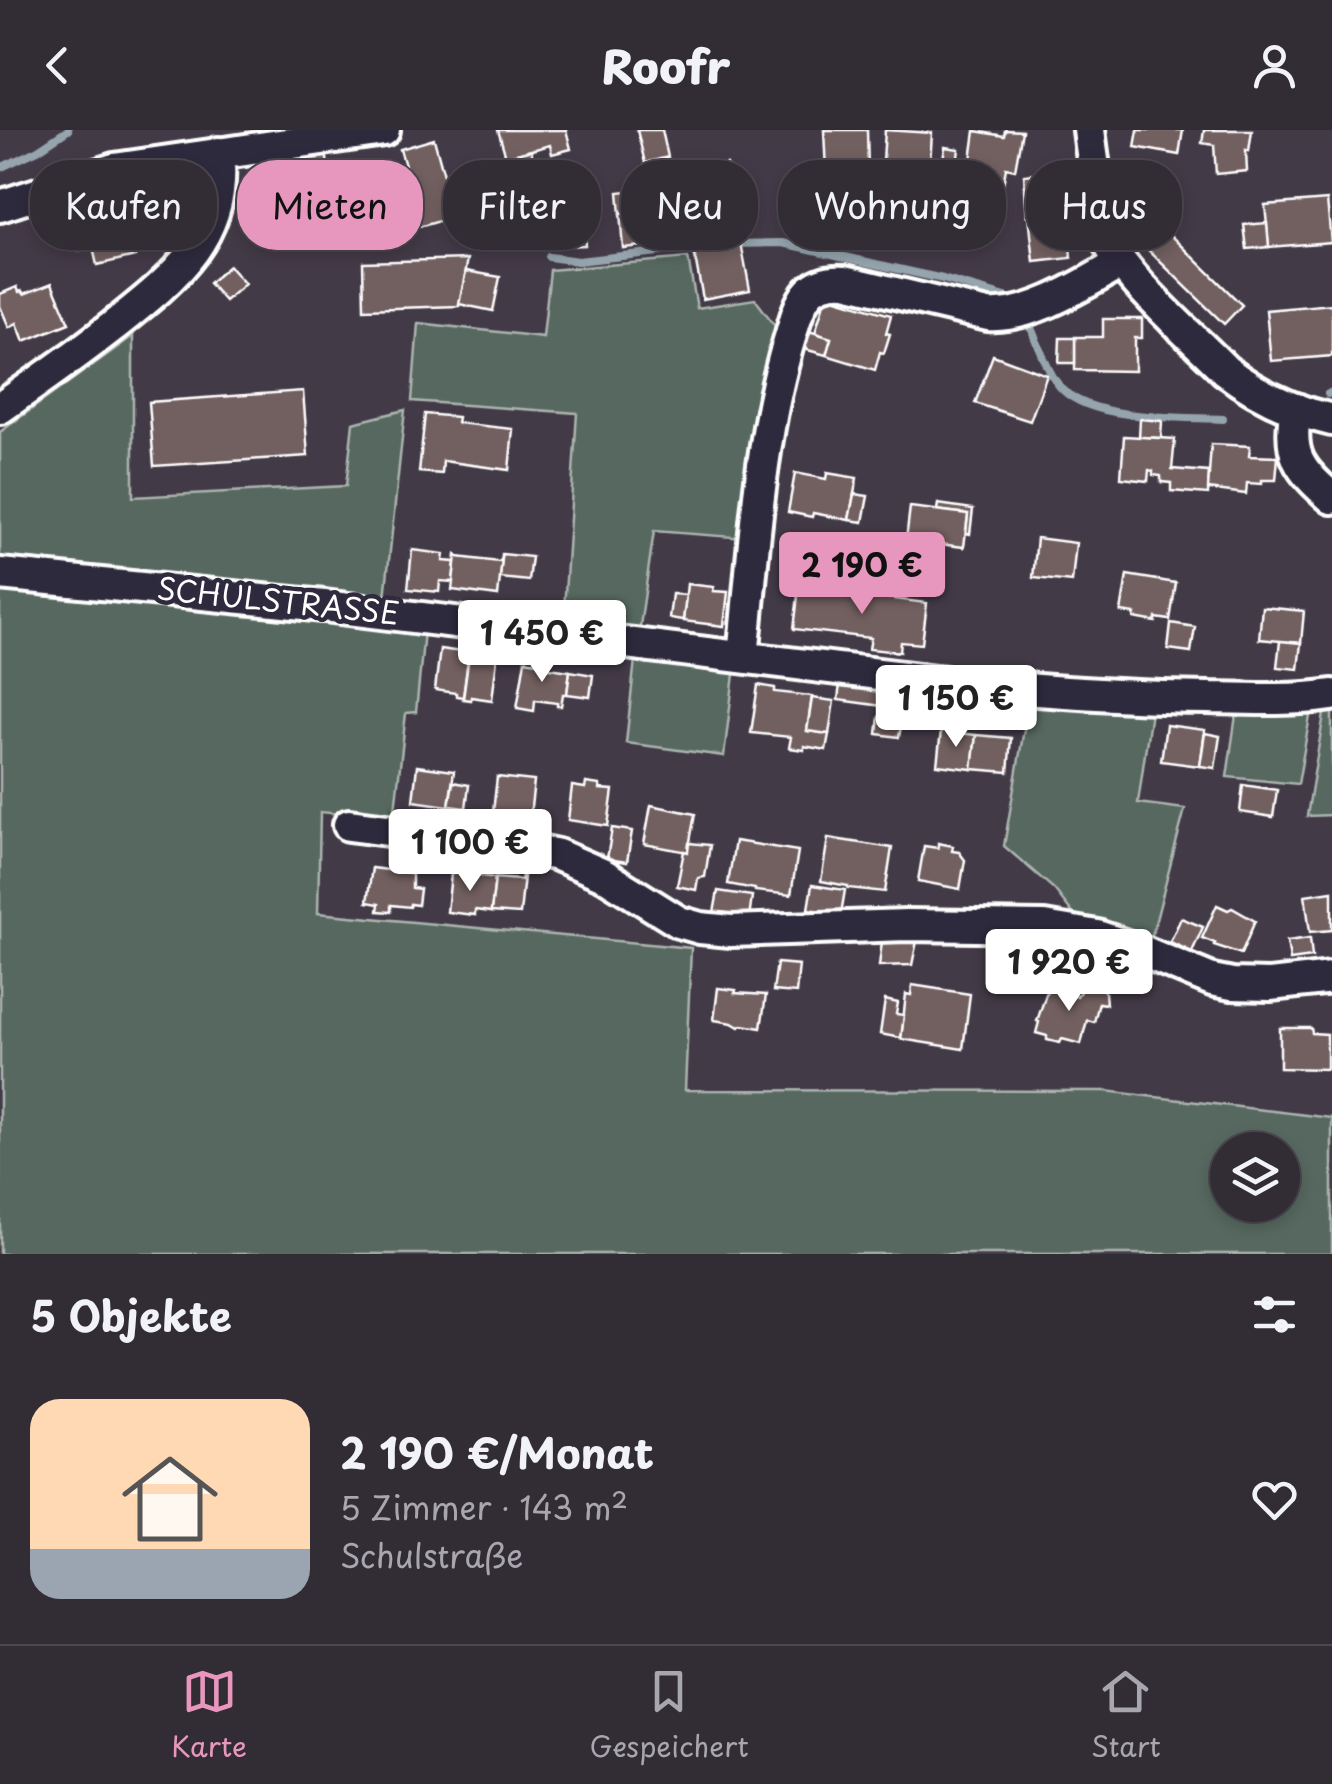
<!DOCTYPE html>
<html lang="de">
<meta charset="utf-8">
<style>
body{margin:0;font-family:"Playpen Sans",sans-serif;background:#3d3841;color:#f1f3f6;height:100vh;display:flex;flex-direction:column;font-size:38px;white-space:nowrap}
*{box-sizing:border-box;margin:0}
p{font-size:32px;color:#a8a7ad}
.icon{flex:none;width:55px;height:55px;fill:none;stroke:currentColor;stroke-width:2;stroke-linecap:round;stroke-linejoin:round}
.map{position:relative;height:1124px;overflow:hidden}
.drawer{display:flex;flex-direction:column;background:#322c35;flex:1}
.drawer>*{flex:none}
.guide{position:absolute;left:30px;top:30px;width:1272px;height:90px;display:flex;gap:20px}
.buttons{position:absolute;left:1210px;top:1002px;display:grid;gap:20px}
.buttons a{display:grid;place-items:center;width:90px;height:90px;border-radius:50%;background:#322c35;box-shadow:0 5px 15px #0003,0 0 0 2px #4d4850;font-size:50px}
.price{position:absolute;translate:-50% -85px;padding:0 22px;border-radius:10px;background:#fff;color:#222;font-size:32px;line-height:65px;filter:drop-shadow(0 2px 5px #0008)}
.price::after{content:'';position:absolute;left:50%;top:60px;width:30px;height:22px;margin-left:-15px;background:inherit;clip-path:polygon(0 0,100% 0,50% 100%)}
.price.selected{background:#e797bd;color:#111}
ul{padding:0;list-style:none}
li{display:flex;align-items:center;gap:30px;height:250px;padding:0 30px}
li span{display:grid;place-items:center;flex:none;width:280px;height:200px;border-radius:30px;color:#555}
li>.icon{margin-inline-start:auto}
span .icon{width:120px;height:120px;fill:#fffc;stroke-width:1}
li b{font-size:42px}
h2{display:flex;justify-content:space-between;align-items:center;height:120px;padding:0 30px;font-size:42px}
.tag{padding:0 35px;border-radius:40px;background:#322c35;box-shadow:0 5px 15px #0003,0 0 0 2px #4d4850;font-size:35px;line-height:90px}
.tag.selected{background:#e797bd;color:#111}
header{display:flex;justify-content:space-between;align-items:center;height:130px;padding:0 30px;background:#322c35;font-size:45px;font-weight:800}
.tabs{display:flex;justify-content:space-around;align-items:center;height:140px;border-top:2px solid #4d4850;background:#322c35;font-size:28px;color:#a8a7ad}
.tabs a{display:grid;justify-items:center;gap:5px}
.tabs .selected{color:#e797bd}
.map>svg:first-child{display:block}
.green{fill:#57685f;stroke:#abb4af;stroke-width:2.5;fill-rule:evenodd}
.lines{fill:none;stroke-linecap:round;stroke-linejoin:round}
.stream{stroke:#95a4ad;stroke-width:8}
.building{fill:#725e5f;stroke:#fff;stroke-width:2.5}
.minor-casing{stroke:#fff;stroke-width:38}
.minor{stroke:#2f2a3d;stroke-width:30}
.labels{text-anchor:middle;stroke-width:9;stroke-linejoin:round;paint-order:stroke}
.street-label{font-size:30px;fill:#fff;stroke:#2f2a3d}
</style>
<header><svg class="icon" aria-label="back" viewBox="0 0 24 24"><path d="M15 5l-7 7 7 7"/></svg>Roofr<svg class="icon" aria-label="person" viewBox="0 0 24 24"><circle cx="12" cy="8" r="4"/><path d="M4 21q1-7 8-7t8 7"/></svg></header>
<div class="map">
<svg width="1332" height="1124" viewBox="0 0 1332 1124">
<rect width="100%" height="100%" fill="#433a47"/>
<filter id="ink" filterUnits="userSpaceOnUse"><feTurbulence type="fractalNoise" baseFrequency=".01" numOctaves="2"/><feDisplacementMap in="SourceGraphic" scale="20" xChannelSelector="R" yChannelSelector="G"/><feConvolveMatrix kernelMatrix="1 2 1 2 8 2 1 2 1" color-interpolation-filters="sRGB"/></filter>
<g filter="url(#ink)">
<g class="green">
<polygon points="688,128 697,178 755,169 780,202 746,408 654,401 639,503 563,494 577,283 412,271 418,193 543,207 550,140"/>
<path d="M 133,206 L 133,367 L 346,356 L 353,293 L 405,280 L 382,496 L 424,501 L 416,582 L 406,583 L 394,689 L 320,682 L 318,783 L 691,818 L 685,960 L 1105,961 L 1332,988 L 1332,1124 L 0,1124 L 0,302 ZM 1228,1020 L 1282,1020 L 1282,1075 L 1228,1075 Z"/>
<polygon points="636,520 735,536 724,626 626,613"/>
<polygon points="1029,570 1152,574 1138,673 1185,679 1150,813 1081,794 1054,759 1004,716"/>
<polygon points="1312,575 1298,654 1227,647 1237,578"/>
<polygon points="1332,577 1332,685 1307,686 1325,578"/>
</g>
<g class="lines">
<g class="stream">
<polyline points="0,38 38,20 68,0"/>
<polyline points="731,114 783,113 943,149 1016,170 1018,173"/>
<polyline points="549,127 578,131 702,117"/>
<path d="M 1027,189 C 1037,209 1048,246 1063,260 C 1095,291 1180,287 1223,289"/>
<polyline points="1328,264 1332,262"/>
</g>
</g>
<g class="building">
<polygon points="498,0 566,0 571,19 552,24 550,15 506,27"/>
<polygon points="637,0 662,0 668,27 645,33"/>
<polygon points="824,0 867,0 868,40 826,42"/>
<polygon points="885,0 932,3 930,34 883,31"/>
<polygon points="1005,0 1022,1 1015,40 1006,38 1000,72 966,66 975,1 1004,6"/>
<polygon points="1138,0 1183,0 1179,25 1135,17"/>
<polygon points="1204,0 1252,0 1249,21 1246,20 1247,41 1216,44 1214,15 1202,13"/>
<polygon points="434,9 445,49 457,46 468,83 405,101 391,50 408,46 400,19"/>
<polygon points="945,17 959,19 951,79 936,77"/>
<polygon points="531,20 549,93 490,110 481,79 468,83 457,46 507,32 506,27"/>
<polygon points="327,27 328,43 323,43 325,58 321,58 324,91 297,93 294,59 277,61 274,33"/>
<polygon points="887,31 926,34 924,64 885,61"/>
<polygon points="727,34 739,102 692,111 679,43"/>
<polygon points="1049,36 1050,42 1068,40 1072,82 1027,86 1024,45 1043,43 1043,37"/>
<polygon points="868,40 870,76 828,77 827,42"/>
<polygon points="680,47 692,111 651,115 649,81 620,84 618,62 672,56 670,50"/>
<polygon points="164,53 177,91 150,100 138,62"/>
<polygon points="1167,55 1169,105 1123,107 1121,57"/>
<polygon points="966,66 979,69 977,82 964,79"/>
<polygon points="979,69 1000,72 998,85 977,82"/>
<polygon points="1327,70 1331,112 1269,117 1265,75"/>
<polygon points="649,81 651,115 623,118 620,84"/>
<polygon points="1067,82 1071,128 1034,132 1029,86"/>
<polygon points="127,92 135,126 97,135 93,118 78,121 73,97 90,93 91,100"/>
<polygon points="1267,93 1269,117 1247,119 1244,95"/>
<polygon points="584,100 585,115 563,116 563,101"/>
<polygon points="739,102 750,160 703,169 692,111"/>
<polygon points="1170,104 1242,175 1224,194 1144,116 1143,106"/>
<polygon points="468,129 459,176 364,179 363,132"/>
<polygon points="229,136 245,154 225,171 209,153"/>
<polygon points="466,141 500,147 493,181 459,174"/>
<polygon points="52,153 69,193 24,211 17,193 9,197 0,176 0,164 17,157 19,162 22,161 24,164"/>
<polygon points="826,166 891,185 886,203 890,204 884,223 880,222 875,240 826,225 831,208 815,203"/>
<polygon points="1332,174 1332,226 1271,231 1266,180"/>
<polygon points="1103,189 1142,189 1142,208 1135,208 1135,241 1075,240 1075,207 1103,207"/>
<polygon points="809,201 831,208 826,225 804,219"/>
<polygon points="1060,208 1075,208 1075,233 1059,233"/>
<polygon points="993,225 1047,245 1030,291 975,273"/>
<polygon points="303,261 308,326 154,336 149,272"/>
<polygon points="425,284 458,287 457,293 513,299 509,340 443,331 442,344 419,342"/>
<polygon points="1140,289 1162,291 1161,308 1139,307"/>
<polygon points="1124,306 1175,309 1172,339 1209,342 1208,364 1171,361 1171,353 1161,352 1161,346 1153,345 1153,341 1149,340 1148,351 1121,348"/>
<polygon points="1211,314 1250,316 1249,326 1278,327 1276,350 1262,350 1262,354 1247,353 1246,364 1208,359"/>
<polygon points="795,343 826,349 827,343 857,348 849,390 813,383 812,387 788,382"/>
<polygon points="854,364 868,366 863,392 849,390"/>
<polygon points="938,374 973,379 970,404 966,403 968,384 937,380"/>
<polygon points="910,377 968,384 964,417 906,410"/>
<polygon points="1037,408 1076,413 1072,452 1033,448"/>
<polygon points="412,420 444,424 443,431 455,432 453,452 440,451 439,462 408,459"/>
<polygon points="502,424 532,427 529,451 500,448"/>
<polygon points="456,425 458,427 499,432 502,429 498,466 452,460"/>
<polygon points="1127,445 1176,453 1170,490 1156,488 1156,492 1134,488 1135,484 1121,482"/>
<polygon points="687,454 714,457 713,461 728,462 724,496 683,491"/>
<polygon points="799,457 927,473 922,514 901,512 900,522 869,519 871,508 794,499"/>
<polygon points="672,464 686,465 683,490 669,488"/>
<polygon points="1262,477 1304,481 1301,513 1259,509"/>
<polygon points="1171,493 1195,497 1191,522 1168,519"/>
<polygon points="1280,511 1301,513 1298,539 1277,537"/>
<polygon points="440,519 469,523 463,567 456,566 456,563 435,560"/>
<polygon points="469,525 497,529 492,570 471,567 471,570 463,569"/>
<polygon points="525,530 544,533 543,537 570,541 567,564 563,564 561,576 557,576 557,573 535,570 534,581 517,578"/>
<polygon points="570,541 593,545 590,567 567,564"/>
<polygon points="840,554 892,561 890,577 838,570"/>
<polygon points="758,555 775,558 775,562 812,566 807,601 829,604 826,620 804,616 804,620 789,618 791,607 751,603"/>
<polygon points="893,556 917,560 914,583 890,579"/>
<polygon points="812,568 834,571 829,604 807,601"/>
<polygon points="879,587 902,591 899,607 877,604"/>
<polygon points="1166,595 1205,600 1200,636 1161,631"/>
<polygon points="941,601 976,605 972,639 937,635"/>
<polygon points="1205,603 1220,606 1215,638 1200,636"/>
<polygon points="976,605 1011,608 1008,642 972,639"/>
<polygon points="417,636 454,641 449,676 413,671"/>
<polygon points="497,647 534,651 530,686 493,682"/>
<polygon points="453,652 469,655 466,678 449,676"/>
<polygon points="586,653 600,655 600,659 613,660 608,696 568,690 572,656 585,658"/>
<polygon points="1243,655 1277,660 1273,687 1240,682"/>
<polygon points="651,675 695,684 688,722 644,714"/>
<polygon points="612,698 632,701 627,732 607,729"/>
<polygon points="828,708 892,718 885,762 848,758 848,756 821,751"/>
<polygon points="735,711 798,721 791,765 755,761 755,759 728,754"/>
<polygon points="689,713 710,715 705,747 698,748 696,760 677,756 684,721 688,722"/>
<polygon points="938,713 953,716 952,721 959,722 965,730 960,759 918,751 924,716 938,718"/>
<polygon points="372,738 412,743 412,758 420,759 418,775 411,774 410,777 391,775 391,782 378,781 379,774 367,772"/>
<polygon points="463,743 495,748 491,782 475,780 475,785 447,782 451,744"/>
<polygon points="522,746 524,746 520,784 491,782 495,748 521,750"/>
<polygon points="812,755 845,760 841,784 808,779"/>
<polygon points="718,761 752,766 749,788 714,783"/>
<polygon points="1332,761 1332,800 1310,802 1305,765"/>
<polygon points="1217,775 1228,780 1232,778 1255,791 1241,824 1214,815 1215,813 1202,808"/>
<polygon points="1181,788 1203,797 1192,822 1170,812"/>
<polygon points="1310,808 1312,827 1290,830 1287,811"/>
<polygon points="882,811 917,811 912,835 879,836"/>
<polygon points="777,833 799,835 796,863 773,861"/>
<polygon points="912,855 970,864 963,919 901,909 906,864 911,865"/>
<polygon points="1088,855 1101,858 1105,862 1106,874 1099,873 1094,892 1087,890 1081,914 1062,909 1060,913 1047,910 1047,906 1036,903 1039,892 1037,891 1048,858 1077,866 1083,857"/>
<polygon points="718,858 736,860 735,863 766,865 761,898 743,895 739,897 732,893 714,890"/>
<polygon points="885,870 898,873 896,884 904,885 901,908 880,904"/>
<polygon points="1280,898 1311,898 1312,903 1327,904 1327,939 1280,938"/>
</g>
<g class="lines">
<defs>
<g id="minor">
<path d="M 1089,0 L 1102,99 C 1117,143 1191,205 1225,240 C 1257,265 1292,281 1332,290"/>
<polyline points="0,76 114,39 384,0"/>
<path d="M 0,278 C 38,252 76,225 112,197 C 171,150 229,107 218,23"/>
<path d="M 1296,279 C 1287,325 1299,339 1332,368"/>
<path d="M 0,444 L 324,476 L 936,551 C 1027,560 1117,567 1208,568 C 1249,569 1291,571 1332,565"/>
<path d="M 743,527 C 754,420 759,308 791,204 C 795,190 799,173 809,162 C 819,152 833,150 845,151 L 988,185 C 1031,188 1084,154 1121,133"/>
<polyline points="349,695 526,718 558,725 604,745 679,792 700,798 731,801 907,795 1044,797 1097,806 1147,823 1212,850 1232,854 1270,855 1332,848"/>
</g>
</defs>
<use href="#minor" class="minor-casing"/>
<use href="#minor" class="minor"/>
</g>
</g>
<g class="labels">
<g class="street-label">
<text transform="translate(278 472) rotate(6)" y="10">SCHULSTRASSE</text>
</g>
</g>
</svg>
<div class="buttons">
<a><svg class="icon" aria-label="layers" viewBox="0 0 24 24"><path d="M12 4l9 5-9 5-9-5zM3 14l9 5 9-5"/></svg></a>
</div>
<b class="price selected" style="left:862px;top:487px">2 190 €</b>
<b class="price" style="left:542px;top:555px">1 450 €</b>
<b class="price" style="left:956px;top:620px">1 150 €</b>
<b class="price" style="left:470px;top:764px">1 100 €</b>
<b class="price" style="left:1069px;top:884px">1 920 €</b>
<div class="guide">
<a class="tag">Kaufen</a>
<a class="tag selected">Mieten</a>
<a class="tag">Filter</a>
<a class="tag">Neu</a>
<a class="tag">Wohnung</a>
<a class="tag">Haus</a>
</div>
</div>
<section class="drawer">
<h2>5 Objekte<svg class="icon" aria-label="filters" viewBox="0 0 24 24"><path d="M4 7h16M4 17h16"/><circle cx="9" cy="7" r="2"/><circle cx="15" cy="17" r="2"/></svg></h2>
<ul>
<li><span style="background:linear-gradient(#ffd9b3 75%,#9aa5b1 0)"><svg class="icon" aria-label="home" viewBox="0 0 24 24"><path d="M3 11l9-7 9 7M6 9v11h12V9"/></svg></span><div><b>2 190 €/Monat</b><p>5 Zimmer · 143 m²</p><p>Schulstraße</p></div><svg class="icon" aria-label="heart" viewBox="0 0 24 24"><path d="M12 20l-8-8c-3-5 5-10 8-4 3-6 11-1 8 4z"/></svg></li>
</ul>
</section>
<nav class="tabs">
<a class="selected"><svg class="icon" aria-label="map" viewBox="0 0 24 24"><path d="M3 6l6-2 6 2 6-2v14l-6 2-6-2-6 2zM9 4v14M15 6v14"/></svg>Karte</a>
<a><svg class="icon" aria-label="saved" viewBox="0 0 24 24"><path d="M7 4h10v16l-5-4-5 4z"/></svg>Gespeichert</a>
<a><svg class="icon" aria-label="home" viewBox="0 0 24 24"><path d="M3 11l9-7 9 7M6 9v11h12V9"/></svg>Start</a>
</nav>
